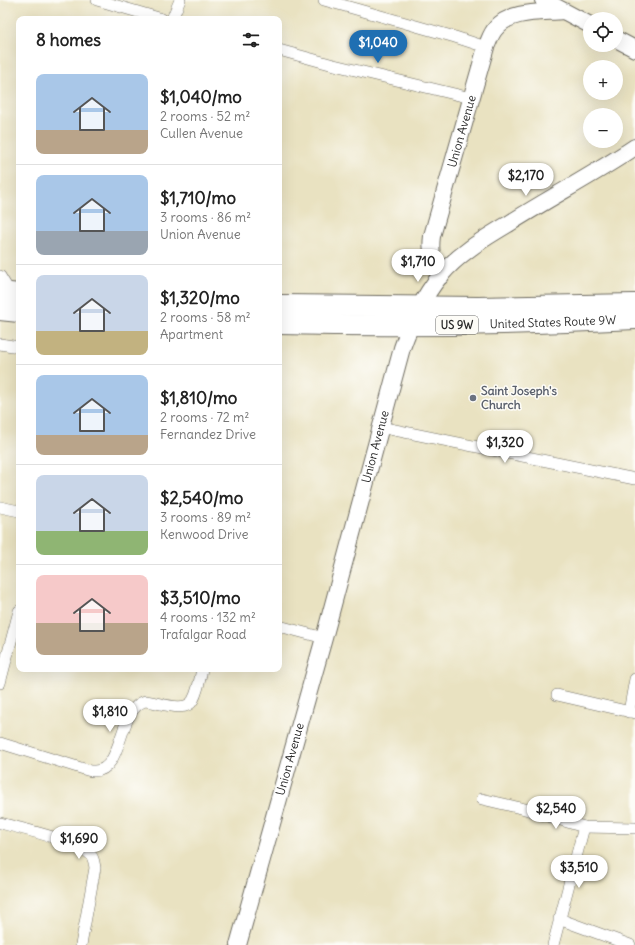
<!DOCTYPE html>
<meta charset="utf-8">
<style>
body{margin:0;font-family:Delius,sans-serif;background:#f2f2f2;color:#222;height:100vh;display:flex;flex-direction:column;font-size:15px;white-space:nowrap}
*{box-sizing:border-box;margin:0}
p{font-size:13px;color:#767676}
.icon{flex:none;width:22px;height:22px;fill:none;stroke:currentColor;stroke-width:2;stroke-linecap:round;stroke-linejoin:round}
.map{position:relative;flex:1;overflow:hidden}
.sheet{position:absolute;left:16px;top:16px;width:266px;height:656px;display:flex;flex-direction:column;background:#fff;border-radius:8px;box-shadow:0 4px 16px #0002}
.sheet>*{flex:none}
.tools{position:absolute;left:583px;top:12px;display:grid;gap:8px}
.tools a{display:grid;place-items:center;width:40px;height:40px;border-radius:50%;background:#fff;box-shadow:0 4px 16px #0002;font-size:20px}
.price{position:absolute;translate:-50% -34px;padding:0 9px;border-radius:14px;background:#fff;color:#222;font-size:13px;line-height:26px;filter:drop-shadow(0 1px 2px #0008)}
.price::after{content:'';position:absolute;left:50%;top:24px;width:12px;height:9px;margin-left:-6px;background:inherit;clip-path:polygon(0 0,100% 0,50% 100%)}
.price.on{background:#1f6fb2;color:#fff}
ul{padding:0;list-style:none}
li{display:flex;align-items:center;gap:12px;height:100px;padding:0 20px}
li+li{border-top:1px solid #e0e0e0}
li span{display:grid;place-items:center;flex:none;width:112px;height:80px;border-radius:8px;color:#555}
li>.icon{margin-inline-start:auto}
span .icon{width:48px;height:48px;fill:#fffc;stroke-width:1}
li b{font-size:17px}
h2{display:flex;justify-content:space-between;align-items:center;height:48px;padding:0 20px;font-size:17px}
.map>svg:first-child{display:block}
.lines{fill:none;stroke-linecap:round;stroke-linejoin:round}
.street-casing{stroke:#6e6b60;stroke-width:12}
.secondary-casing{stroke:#6e6b60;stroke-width:18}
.highway-casing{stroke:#6e6b60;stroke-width:22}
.street{stroke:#fff;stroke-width:11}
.secondary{stroke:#fff;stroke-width:16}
.highway{stroke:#fff;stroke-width:20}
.worship-dot{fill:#6b7280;stroke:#fdfcf7;stroke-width:1.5}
.labels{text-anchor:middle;stroke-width:3;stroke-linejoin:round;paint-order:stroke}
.shield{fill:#fdfcf7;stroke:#6a6a68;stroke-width:1}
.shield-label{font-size:11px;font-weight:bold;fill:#2b2b2b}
.street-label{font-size:12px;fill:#2b2b2b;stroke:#fdfcf7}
.worship-label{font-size:12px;font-weight:bold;fill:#5b616d;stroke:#fdfcf7;text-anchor:start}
</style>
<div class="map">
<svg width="635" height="945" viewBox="0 0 635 945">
<rect width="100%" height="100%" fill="#fdfcf7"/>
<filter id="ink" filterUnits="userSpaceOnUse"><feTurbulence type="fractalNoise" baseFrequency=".025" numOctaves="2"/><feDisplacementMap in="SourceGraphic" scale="8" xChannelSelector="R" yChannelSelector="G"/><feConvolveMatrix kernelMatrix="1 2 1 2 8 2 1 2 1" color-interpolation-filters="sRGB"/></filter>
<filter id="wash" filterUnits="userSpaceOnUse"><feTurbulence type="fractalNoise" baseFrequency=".012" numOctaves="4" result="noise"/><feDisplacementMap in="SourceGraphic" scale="16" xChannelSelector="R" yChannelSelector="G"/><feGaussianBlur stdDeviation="0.9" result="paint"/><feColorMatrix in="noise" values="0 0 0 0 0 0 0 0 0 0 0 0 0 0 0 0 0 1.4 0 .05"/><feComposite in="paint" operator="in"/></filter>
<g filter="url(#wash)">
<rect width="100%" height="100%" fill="#e9e2c1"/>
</g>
<g filter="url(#ink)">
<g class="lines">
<defs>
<g id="street">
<polyline points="97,0 162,19"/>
<polyline points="324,0 455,37 486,47"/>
<polyline points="172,19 180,0"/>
<polyline points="279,50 330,64 471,98"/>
<polyline points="0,276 11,294"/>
<polyline points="0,344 19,347"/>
<polyline points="380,427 635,479"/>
<polyline points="0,507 19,511"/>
<polyline points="279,626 324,638"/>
<polyline points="0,683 19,611"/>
<polyline points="557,695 635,713"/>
<polyline points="629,712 635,679"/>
<path d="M 0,743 L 84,769 C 87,770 90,771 93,771 C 124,773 117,709 145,701 C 158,702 186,714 193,700 C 198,691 200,679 202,669"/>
<polyline points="482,799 525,809 584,827 635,828"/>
<path d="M 0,823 C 20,828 77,841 90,854 C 94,858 94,862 95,868 L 81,945"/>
<polyline points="559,919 630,945"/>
<polyline points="553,945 584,827"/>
</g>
<g id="secondary">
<polyline points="543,0 590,25"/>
<polyline points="616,39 635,49"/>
<path id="s1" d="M 441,276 C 432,263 430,251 432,236 L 486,47 C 489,41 491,33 496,28 C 510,10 542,13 563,11"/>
<path id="s2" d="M 238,945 L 324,638 L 402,348 C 411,322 423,297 440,276 C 459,253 485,238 510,223 C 551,197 595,174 635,147"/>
</g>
<g id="highway">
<polyline points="0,292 19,294"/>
<polyline points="279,305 478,307 635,304"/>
<polyline points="0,310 19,312"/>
<path id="s3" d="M 279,324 C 398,327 516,325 635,319"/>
</g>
</defs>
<use href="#street" class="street-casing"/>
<use href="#secondary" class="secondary-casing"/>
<use href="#highway" class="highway-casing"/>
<use href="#street" class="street"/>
<use href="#secondary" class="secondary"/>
<use href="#highway" class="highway"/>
</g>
</g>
<circle class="worship-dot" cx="473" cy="398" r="4"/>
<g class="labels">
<rect class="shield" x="436" y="316" width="42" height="18" rx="3"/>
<g class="shield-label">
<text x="457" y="329">US 9W</text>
</g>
<g class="street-label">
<text dy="4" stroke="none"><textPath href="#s1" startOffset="151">Union Avenue</textPath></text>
<text dy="4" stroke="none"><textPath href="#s3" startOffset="274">United States Route 9W</textPath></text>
<text dy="4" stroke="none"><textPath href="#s2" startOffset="517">Union Avenue</textPath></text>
<text dy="4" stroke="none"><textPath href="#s2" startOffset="193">Union Avenue</textPath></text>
</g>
<g class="worship-label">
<text x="481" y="395">Saint Joseph's<tspan x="481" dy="14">Church</tspan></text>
</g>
</g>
</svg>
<div class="tools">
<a><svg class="icon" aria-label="locate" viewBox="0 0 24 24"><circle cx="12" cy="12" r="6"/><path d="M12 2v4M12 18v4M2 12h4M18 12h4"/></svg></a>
<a>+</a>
<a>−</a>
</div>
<b class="price on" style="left:378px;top:64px">$1,040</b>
<b class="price" style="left:526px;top:197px">$2,170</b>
<b class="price" style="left:418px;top:283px">$1,710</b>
<b class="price" style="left:505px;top:464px">$1,320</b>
<b class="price" style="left:110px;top:733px">$1,810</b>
<b class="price" style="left:556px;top:830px">$2,540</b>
<b class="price" style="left:79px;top:860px">$1,690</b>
<b class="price" style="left:579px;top:889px">$3,510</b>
<section class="sheet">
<h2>8 homes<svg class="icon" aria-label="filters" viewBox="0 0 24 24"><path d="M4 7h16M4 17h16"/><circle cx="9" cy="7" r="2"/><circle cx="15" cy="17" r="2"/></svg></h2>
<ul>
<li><span style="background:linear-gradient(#a9c7e8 70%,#b9a48a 0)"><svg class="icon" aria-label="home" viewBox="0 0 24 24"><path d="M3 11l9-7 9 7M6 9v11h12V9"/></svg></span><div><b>$1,040/mo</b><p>2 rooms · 52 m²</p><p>Cullen Avenue</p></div></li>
<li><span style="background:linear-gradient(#a9c7e8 70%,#9aa5b1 0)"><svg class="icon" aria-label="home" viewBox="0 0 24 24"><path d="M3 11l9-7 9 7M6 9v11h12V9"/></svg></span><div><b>$1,710/mo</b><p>3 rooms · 86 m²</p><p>Union Avenue</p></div></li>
<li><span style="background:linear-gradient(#c9d6e8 70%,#c2b280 0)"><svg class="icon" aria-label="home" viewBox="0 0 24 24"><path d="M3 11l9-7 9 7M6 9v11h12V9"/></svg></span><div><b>$1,320/mo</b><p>2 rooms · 58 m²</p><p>Apartment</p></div></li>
<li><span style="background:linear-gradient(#a9c7e8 75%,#b9a48a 0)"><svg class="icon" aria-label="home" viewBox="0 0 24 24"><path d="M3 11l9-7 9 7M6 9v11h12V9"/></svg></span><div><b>$1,810/mo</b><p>2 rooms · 72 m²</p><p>Fernandez Drive</p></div></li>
<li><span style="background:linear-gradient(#c9d6e8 70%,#8fb573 0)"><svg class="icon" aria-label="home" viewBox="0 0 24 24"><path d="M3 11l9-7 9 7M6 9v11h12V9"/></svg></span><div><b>$2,540/mo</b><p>3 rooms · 89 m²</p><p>Kenwood Drive</p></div></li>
<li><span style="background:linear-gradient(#f6c9c9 60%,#b9a48a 0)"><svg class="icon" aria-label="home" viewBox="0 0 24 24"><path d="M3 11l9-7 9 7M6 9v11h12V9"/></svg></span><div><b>$3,510/mo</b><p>4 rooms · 132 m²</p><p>Trafalgar Road</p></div></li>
</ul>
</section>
</div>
